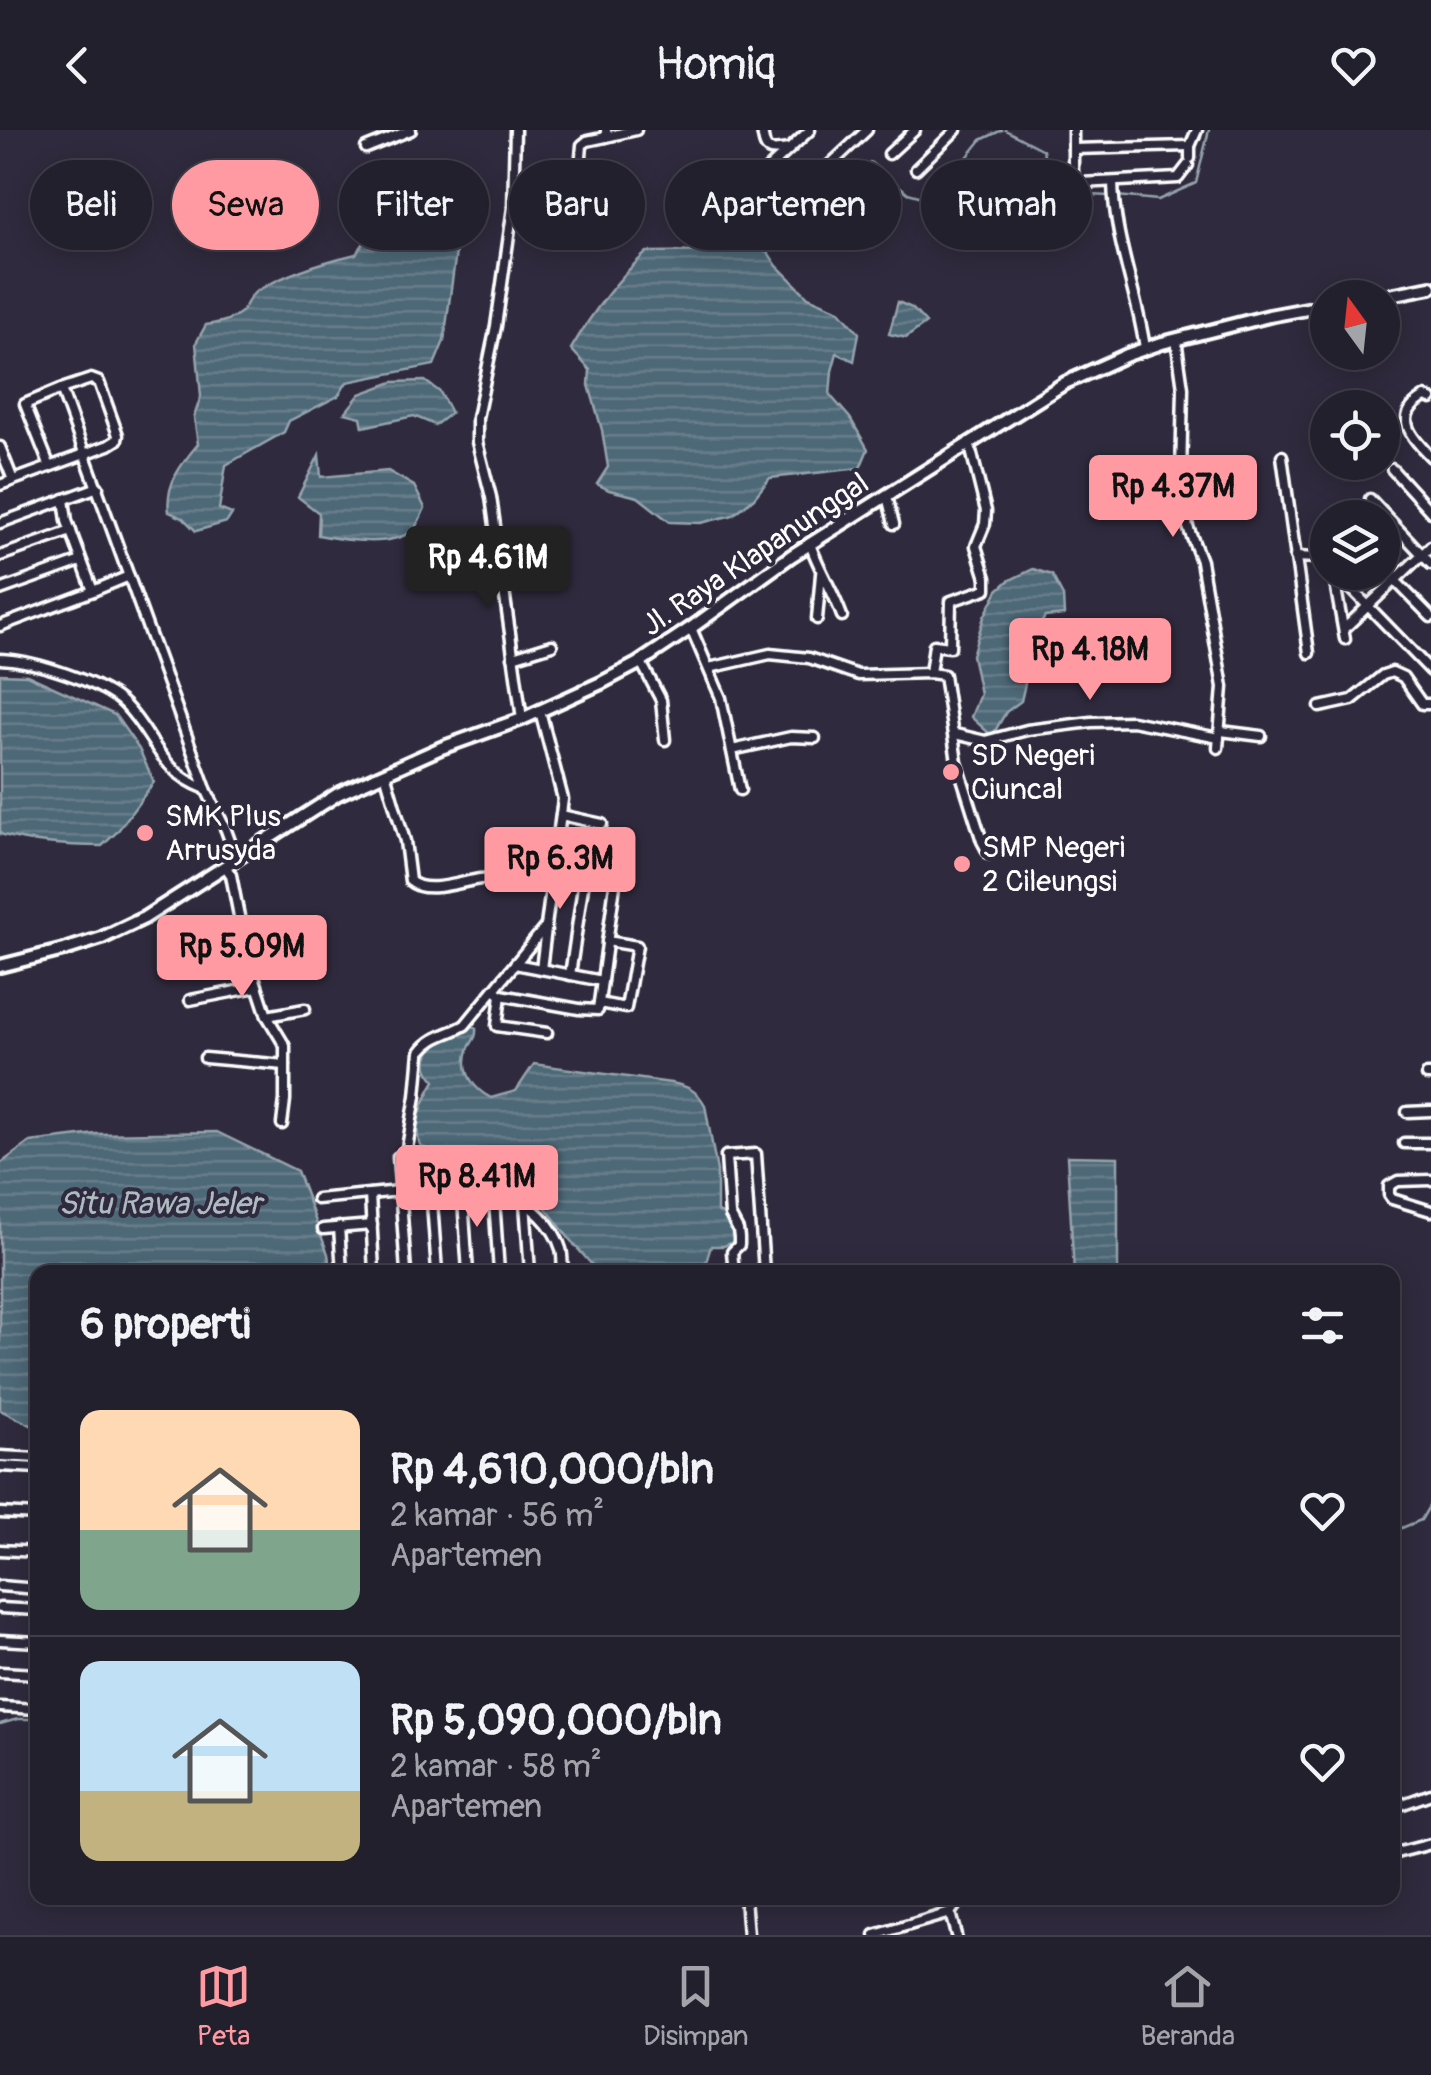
<!DOCTYPE html>
<html lang="id">
<meta charset="utf-8">
<style>
body{margin:0;font-family:Pangolin,sans-serif;background:#2f2d3a;color:#f1f3f6;height:100vh;display:flex;flex-direction:column;font-size:38px;white-space:nowrap}
*{box-sizing:border-box;margin:0}
p{font-size:32px;color:#a3a3aa}
.icon{flex:none;width:55px;height:55px;fill:none;stroke:currentColor;stroke-width:2;stroke-linecap:round;stroke-linejoin:round}
.map{position:relative;flex:1;overflow:hidden}
.sheet{position:absolute;left:30px;top:1135px;width:1370px;height:640px;display:flex;flex-direction:column;background:#23202e;border-radius:20px;box-shadow:0 5px 25px #0003,0 0 0 2px #403e4a}
.sheet>*{flex:none}
.top-card{position:absolute;left:30px;top:30px;width:1372px;height:90px;display:flex;gap:20px}
.needle{width:65px;rotate:345deg}
.fabs{position:absolute;left:1310px;top:150px;display:grid;gap:20px}
.fabs a{display:grid;place-items:center;width:90px;height:90px;border-radius:50%;background:#23202e;box-shadow:0 5px 25px #0003,0 0 0 2px #403e4a;font-size:50px}
.price{position:absolute;translate:-50% -85px;padding:0 22px;border-radius:10px;background:#ff9aa2;color:#111;font-size:32px;line-height:65px;filter:drop-shadow(0 2px 5px #0008)}
.price::after{content:'';position:absolute;left:50%;top:60px;width:30px;height:22px;margin-left:-15px;background:inherit;clip-path:polygon(0 0,100% 0,50% 100%)}
.price.selected{background:#222;color:#fff}
ul{padding:0;list-style:none}
li{display:flex;align-items:center;gap:30px;height:250px;padding:0 50px}
li+li{border-top:2px solid #403e4a}
li span{display:grid;place-items:center;flex:none;width:280px;height:200px;border-radius:20px;color:#555}
li>.icon{margin-inline-start:auto}
span .icon{width:120px;height:120px;fill:#fffc;stroke-width:1}
li b{font-size:42px}
h2{display:flex;justify-content:space-between;align-items:center;height:120px;padding:0 50px;font-size:42px}
.pill{padding:0 35px;border-radius:45px;background:#23202e;box-shadow:0 5px 25px #0003,0 0 0 2px #403e4a;font-size:35px;line-height:90px}
.pill.selected{background:#ff9aa2;color:#111}
header{display:flex;justify-content:space-between;align-items:center;height:130px;padding:0 50px;background:#23202e;font-size:45px;font-weight:600}
.tab-bar{display:flex;justify-content:space-around;align-items:center;height:140px;border-top:2px solid #403e4a;background:#23202e;font-size:28px;color:#a3a3aa}
.tab-bar a{display:grid;justify-items:center;gap:5px}
.tab-bar .selected{color:#ff9aa2}
.map>svg:first-child{display:block}
.water{fill:url(#water-rules);stroke:#95a4ad;stroke-width:2.5}
.lines{fill:none;stroke-linecap:round;stroke-linejoin:round}
.stream{stroke:#95a4ad;stroke-width:2.5}
.street-casing{stroke:#fff;stroke-width:15}
.secondary-casing{stroke:#fff;stroke-width:18}
.street{stroke:#2f2a3d;stroke-width:8}
.secondary{stroke:#2f2a3d;stroke-width:10}
.poi-dot{fill:#ff9aa2;stroke:#2f2a3d;stroke-width:4}
.labels{text-anchor:middle;stroke-width:8;stroke-linejoin:round;paint-order:stroke}
.street-label{font-size:30px;fill:#fff;stroke:#2f2a3d}
.poi-label{font-size:30px;fill:#fff;stroke:#2f2a3d;text-anchor:start}
.water-label{font-size:32px;font-style:italic;fill:#afbbc2;stroke:#2f2a3d}
</style>
<header><svg class="icon" aria-label="back" viewBox="0 0 24 24"><path d="M15 5l-7 7 7 7"/></svg>Homiq<svg class="icon" aria-label="heart" viewBox="0 0 24 24"><path d="M12 20l-8-8c-3-5 5-10 8-4 3-6 11-1 8 4z"/></svg></header>
<div class="map">
<svg width="1431" height="1805" viewBox="0 0 1431 1805">
<defs>
<pattern id="water-rules" width="6" height="5" patternUnits="userSpaceOnUse" patternTransform="scale(2.5)"><rect width="6" height="5" fill="#4e6877"/><path d="M0 2.5h6" fill="none" stroke="#697f8b"/></pattern>
</defs>
<rect width="100%" height="100%" fill="#2f2a3d"/>
<filter id="ink" filterUnits="userSpaceOnUse"><feTurbulence type="fractalNoise" baseFrequency=".01" numOctaves="2"/><feDisplacementMap in="SourceGraphic" scale="20" xChannelSelector="R" yChannelSelector="G"/><feConvolveMatrix kernelMatrix="1 2 1 2 8 2 1 2 1" color-interpolation-filters="sRGB"/></filter>
<g filter="url(#ink)">
<g class="water">
<path d="M 405,56 L 437,58 L 461,85 L 444,211 L 434,235 L 347,252 L 338,266 L 289,291 L 284,302 L 226,335 L 219,379 L 232,384 L 227,392 L 196,401 L 183,388 L 169,382 C 165,354 182,333 198,314 L 194,287 L 201,266 L 196,213 L 206,195 C 219,193 235,190 243,180 C 248,173 249,166 257,161 C 287,143 322,132 356,124 Z"/>
<path d="M 759,109 L 777,136 L 808,167 L 839,180 L 859,203 L 854,231 L 837,223 L 832,241 L 830,265 L 850,288 L 868,319 L 860,338 L 770,348 L 754,368 L 733,385 L 701,393 L 670,392 L 638,367 L 609,360 L 597,354 L 608,337 L 602,300 L 589,255 L 590,240 L 571,219 C 592,183 616,150 647,122 L 739,121 Z"/>
<polygon points="898,172 912,178 926,193 906,208 889,204"/>
<polygon points="425,251 440,262 451,283 435,295 414,286 363,297 361,287 345,283 360,264 393,252"/>
<path d="M 319,325 L 321,347 L 388,341 L 414,356 L 425,378 C 422,384 418,395 413,400 C 392,418 344,410 318,405 L 319,383 L 298,367 Z"/>
<polygon points="1033,439 1052,445 1063,466 1064,485 1045,487 1030,510 1030,532 1021,571 1006,582 992,606 971,587 980,564 972,525 984,487 998,460 1008,451"/>
<path d="M 0,544 L 27,545 L 115,585 L 139,619 L 154,652 L 117,702 L 102,716 C 67,716 34,714 0,704 Z"/>
<path d="M 471,895 L 476,898 C 477,909 472,910 468,920 C 461,941 473,959 491,968 L 516,961 L 534,934 L 671,953 C 687,956 697,960 705,975 L 717,1041 L 717,1081 L 731,1089 L 735,1108 L 733,1112 L 724,1116 L 711,1116 L 703,1142 L 610,1142 L 605,1139 L 592,1135 L 571,1111 L 537,1066 L 525,1055 L 470,1024 L 448,1023 L 421,1017 C 411,996 424,969 435,951 C 409,923 448,902 471,895 Z"/>
<polygon points="217,1002 297,1041 328,1124 331,1142 38,1142 37,1298 0,1280 0,1034 30,1012 96,1004"/>
<polygon points="1067,1026 1118,1027 1118,1142 1074,1142"/>
</g>
<g class="lines">
<g class="stream">
<polyline points="1005,0 1043,20 1051,63 1109,66"/>
<polyline points="1117,66 1158,70 1196,53 1209,0"/>
<polyline points="765,122 870,32 908,63 933,70 981,10 1002,0"/>
<polyline points="1392,1402 1421,1390 1431,1373"/>
<polyline points="0,1594 18,1589 38,1589"/>
</g>
<defs>
<g id="street">
<polyline points="515,0 513,77 496,196 477,288 477,312 491,367 522,589"/>
<path d="M 762,0 C 765,23 767,22 789,19"/>
<polyline points="1073,0 1073,43 1075,48 1080,53 1178,48 1188,35"/>
<polyline points="606,7 636,0"/>
<polyline points="366,18 411,0"/>
<polyline points="1073,19 1190,16"/>
<polyline points="889,24 915,0"/>
<polyline points="581,27 582,15 587,11 606,7 606,0"/>
<polyline points="1190,28 1190,16 1197,0"/>
<polyline points="768,39 810,0"/>
<polyline points="916,39 956,0"/>
<path d="M 1113,52 C 1114,108 1137,163 1145,218"/>
<polyline points="802,61 867,0"/>
<polyline points="1176,209 1183,258 1181,346 1183,371 1188,397 1201,431 1223,557 1218,618"/>
<polyline points="61,259 206,659 226,700 236,728"/>
<path d="M 1431,269 L 1425,267 C 1391,286 1412,308 1431,327"/>
<polyline points="0,317 13,350"/>
<polyline points="1282,326 1309,523"/>
<polyline points="1392,339 1431,382"/>
<polyline points="0,355 109,315 117,310 118,305 99,252 91,249 61,259 25,274 50,337"/>
<polyline points="887,366 894,394"/>
<polyline points="1370,369 1431,434"/>
<polyline points="0,393 98,357"/>
<path d="M 810,414 C 819,439 833,461 842,486"/>
<polyline points="0,426 71,401"/>
<polyline points="1295,427 1318,428 1328,435"/>
<polyline points="1382,437 1431,487"/>
<polyline points="1333,442 1345,509"/>
<polyline points="1335,442 1431,541"/>
<polyline points="0,460 81,431"/>
<polyline points="93,461 129,446"/>
<polyline points="817,489 821,444"/>
<polyline points="0,496 93,461 67,391 64,369"/>
<polyline points="1347,496 1431,416"/>
<polyline points="691,498 721,568 740,660"/>
<polyline points="513,527 552,515"/>
<path d="M 0,529 C 32,530 103,552 125,575 C 156,607 158,641 206,659"/>
<polyline points="637,534 642,534 661,570 665,610"/>
<polyline points="709,538 770,524 809,528 858,545 930,543 944,545 957,632 982,711 989,724"/>
<polyline points="930,543 934,515 950,517 951,471 986,459 986,448 976,416 985,394 986,381 969,312"/>
<polyline points="1320,577 1352,570 1383,545 1392,542 1403,547 1422,574 1431,574"/>
<path d="M 540,581 L 563,669 L 546,796 L 465,895 C 448,905 433,905 420,922 L 416,966 L 407,1018 L 413,1028 C 460,1034 546,1068 561,1119 C 563,1126 562,1135 563,1142"/>
<polyline points="1221,601 1261,606"/>
<polyline points="955,604 985,611 1027,600 1091,592 1132,591 1219,608"/>
<polyline points="732,620 791,607 815,608"/>
<path d="M 385,643 L 405,711 L 410,751 C 426,765 460,752 480,749 C 505,746 526,756 552,754"/>
<polyline points="561,685 602,694"/>
<polyline points="225,736 231,745 246,822 267,886 285,916 285,970 282,994"/>
<polyline points="515,834 602,851"/>
<polyline points="541,839 546,799"/>
<polyline points="570,845 588,723"/>
<polyline points="494,860 501,865 579,879 598,880 617,740 611,728 556,717"/>
<polyline points="501,865 497,896 547,903"/>
<polyline points="190,870 257,857"/>
<polyline points="599,873 626,878 637,816 607,811"/>
<polyline points="267,886 305,879"/>
<polyline points="205,928 285,935"/>
<polyline points="1427,945 1431,945"/>
<polyline points="1407,982 1431,981"/>
<polyline points="1404,1013 1431,1013"/>
<polyline points="429,1031 437,1142"/>
<polyline points="461,1040 468,1142"/>
<polyline points="1431,1050 1398,1051 1389,1056 1389,1065 1392,1069 1431,1081"/>
<polyline points="493,1055 499,1142"/>
<polyline points="370,1064 374,1142"/>
<polyline points="317,1069 400,1061"/>
<polyline points="525,1073 530,1142"/>
<polyline points="339,1097 342,1142"/>
<polyline points="323,1099 372,1095"/>
<polyline points="406,1142 398,1027 409,1023"/>
<polyline points="734,1142 732,1122 739,1115 739,1108 738,1100 730,1085 726,1026 756,1024 764,1142"/>
<polyline points="0,1326 38,1328"/>
<polyline points="0,1336 38,1338"/>
<polyline points="0,1383 38,1385"/>
<polyline points="0,1420 38,1422"/>
<polyline points="0,1456 38,1459"/>
<polyline points="0,1478 38,1480"/>
<polyline points="0,1510 38,1512"/>
<polyline points="0,1542 38,1544"/>
<polyline points="0,1577 38,1579"/>
<polyline points="1392,1678 1431,1664"/>
<polyline points="1392,1724 1431,1714"/>
<polyline points="745,1768 748,1805"/>
<polyline points="950,1783 956,1805"/>
<polyline points="875,1805 950,1783 961,1768"/>
</g>
<g id="secondary">
<polyline points="1374,168 1431,157"/>
<polyline points="0,836 64,820 102,808 144,788 338,664 441,618 522,589 601,553 637,534 691,498 791,426 1065,253 1127,225 1162,213 1269,186 1328,175"/>
</g>
</defs>
<use href="#street" class="street-casing"/>
<use href="#secondary" class="secondary-casing"/>
<use href="#street" class="street"/>
<use href="#secondary" class="secondary"/>
</g>
</g>
<g class="poi-dot">
<circle cx="951" cy="642" r="10"/>
<circle cx="145" cy="703" r="10"/>
<circle cx="962" cy="734" r="10"/>
</g>
<g class="labels">
<g class="street-label">
<text transform="translate(755 424) rotate(-34)" y="10">Jl. Raya Klapanunggal</text>
</g>
<g class="poi-label">
<text x="971" y="635">SD Negeri<tspan x="971" dy="34">Ciuncal</tspan></text>
<text x="165" y="696">SMK Plus<tspan x="165" dy="34">Arrusyda</tspan></text>
<text x="982" y="727">SMP Negeri<tspan x="982" dy="34">2 Cileungsi</tspan></text>
</g>
<g class="water-label">
<text x="160" y="1084">Situ Rawa Jeler</text>
</g>
</g>
</svg>
<div class="fabs">
<a><svg class="needle" viewBox="-14 -14 28 28"><path d="M0-13l5 13h-10z" fill="#e53935"/><path d="M0 13l5-13h-10z" fill="#a3a3aa"/></svg></a>
<a><svg class="icon" aria-label="locate" viewBox="0 0 24 24"><circle cx="12" cy="12" r="6"/><path d="M12 2v4M12 18v4M2 12h4M18 12h4"/></svg></a>
<a><svg class="icon" aria-label="layers" viewBox="0 0 24 24"><path d="M12 4l9 5-9 5-9-5zM3 14l9 5 9-5"/></svg></a>
</div>
<b class="price" style="left:1173px;top:410px">Rp 4.37M</b>
<b class="price selected" style="left:488px;top:481px">Rp 4.61M</b>
<b class="price" style="left:1090px;top:573px">Rp 4.18M</b>
<b class="price" style="left:560px;top:782px">Rp 6.3M</b>
<b class="price" style="left:242px;top:870px">Rp 5.09M</b>
<b class="price" style="left:477px;top:1100px">Rp 8.41M</b>
<div class="top-card">
<a class="pill">Beli</a>
<a class="pill selected">Sewa</a>
<a class="pill">Filter</a>
<a class="pill">Baru</a>
<a class="pill">Apartemen</a>
<a class="pill">Rumah</a>
</div>
<section class="sheet">
<h2>6 properti<svg class="icon" aria-label="filters" viewBox="0 0 24 24"><path d="M4 7h16M4 17h16"/><circle cx="9" cy="7" r="2"/><circle cx="15" cy="17" r="2"/></svg></h2>
<ul>
<li><span style="background:linear-gradient(#ffd9b3 60%,#7fa58c 0)"><svg class="icon" aria-label="home" viewBox="0 0 24 24"><path d="M3 11l9-7 9 7M6 9v11h12V9"/></svg></span><div><b>Rp 4,610,000/bln</b><p>2 kamar · 56 m²</p><p>Apartemen</p></div><svg class="icon" aria-label="heart" viewBox="0 0 24 24"><path d="M12 20l-8-8c-3-5 5-10 8-4 3-6 11-1 8 4z"/></svg></li>
<li><span style="background:linear-gradient(#bfe0f5 65%,#c2b280 0)"><svg class="icon" aria-label="home" viewBox="0 0 24 24"><path d="M3 11l9-7 9 7M6 9v11h12V9"/></svg></span><div><b>Rp 5,090,000/bln</b><p>2 kamar · 58 m²</p><p>Apartemen</p></div><svg class="icon" aria-label="heart" viewBox="0 0 24 24"><path d="M12 20l-8-8c-3-5 5-10 8-4 3-6 11-1 8 4z"/></svg></li>
</ul>
</section>
</div>
<nav class="tab-bar">
<a class="selected"><svg class="icon" aria-label="map" viewBox="0 0 24 24"><path d="M3 6l6-2 6 2 6-2v14l-6 2-6-2-6 2zM9 4v14M15 6v14"/></svg>Peta</a>
<a><svg class="icon" aria-label="saved" viewBox="0 0 24 24"><path d="M7 4h10v16l-5-4-5 4z"/></svg>Disimpan</a>
<a><svg class="icon" aria-label="home" viewBox="0 0 24 24"><path d="M3 11l9-7 9 7M6 9v11h12V9"/></svg>Beranda</a>
</nav>
